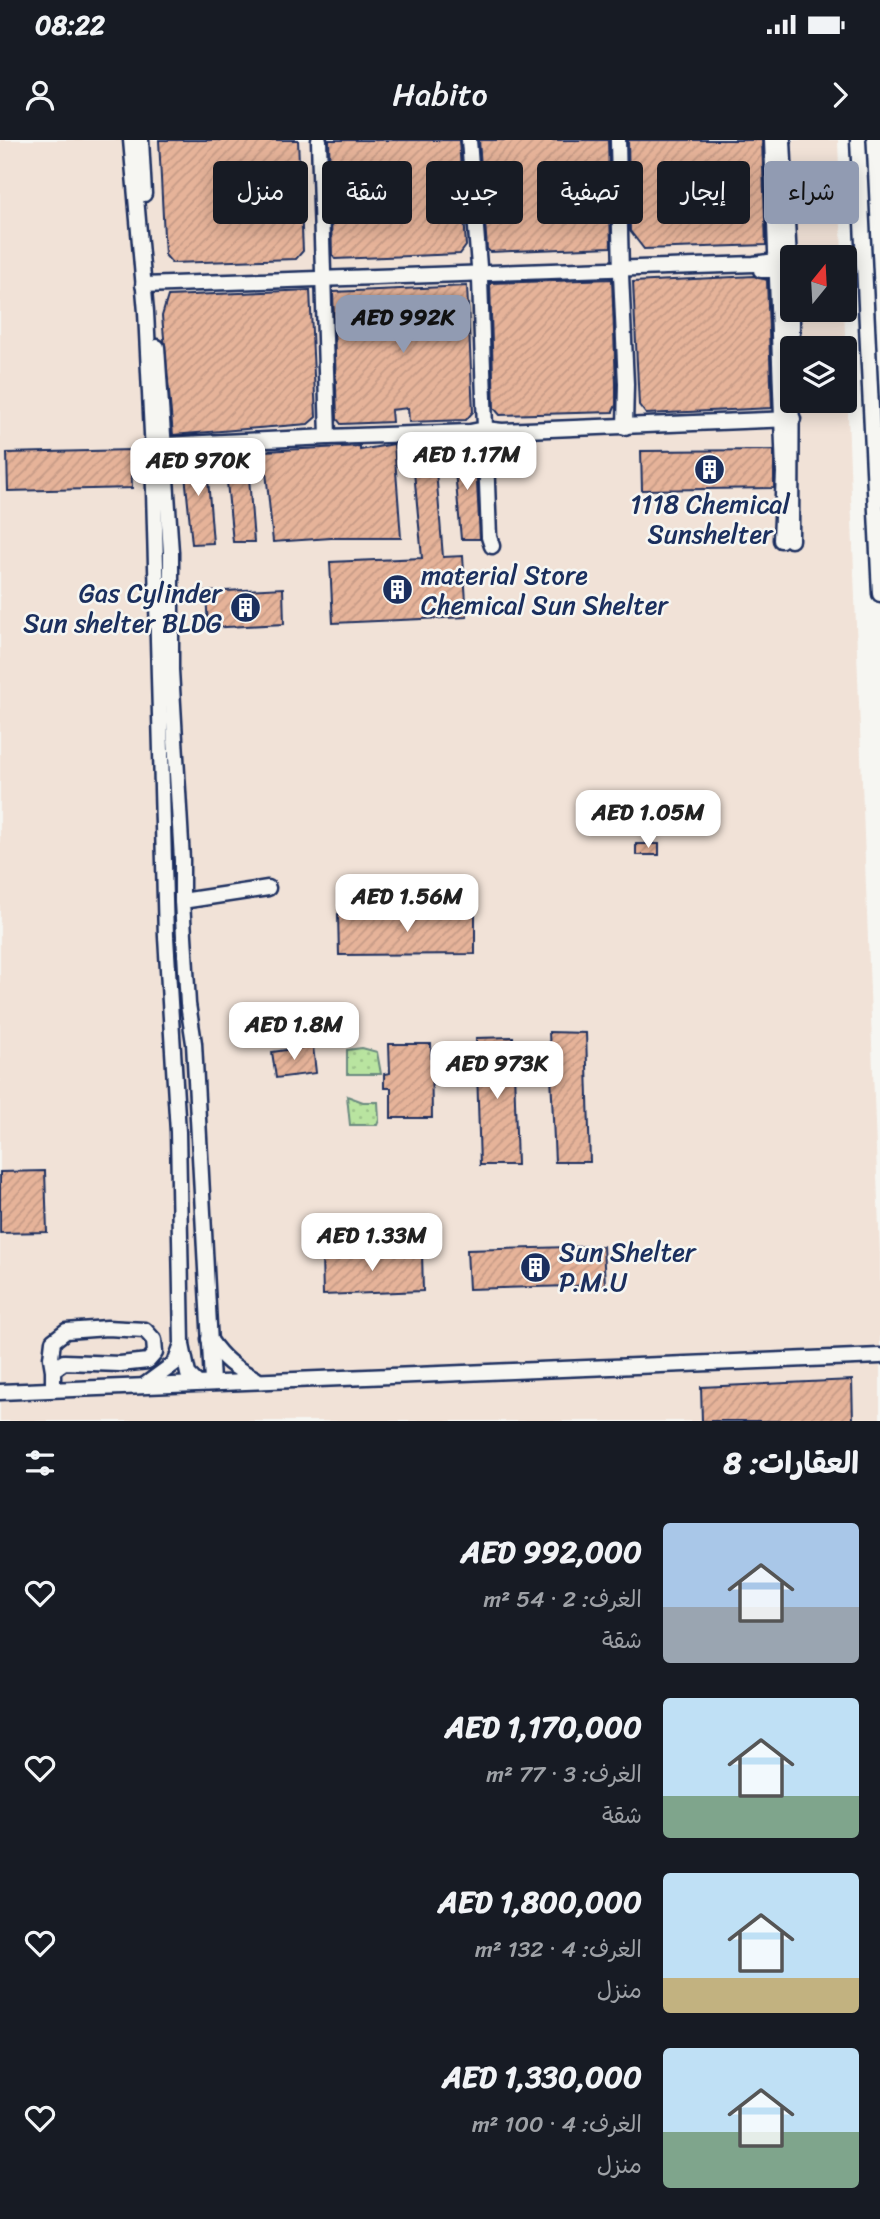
<!DOCTYPE html>
<html lang="ar">
<meta charset="utf-8">
<style>
body{margin:0;font-family:Sriracha,"Playpen Sans Arabic",sans-serif;background:#242831;color:#f1f3f6;direction:rtl;height:100vh;display:flex;flex-direction:column;font-size:26px;white-space:nowrap}
*{box-sizing:border-box;margin:0}
p{font-size:23px;color:#9ea1a6}
.icon{flex:none;width:38px;height:38px;fill:none;stroke:currentColor;stroke-width:2;stroke-linecap:round;stroke-linejoin:round}
.map{position:relative;height:1281px;overflow:hidden;direction:ltr}
.drawer{display:flex;flex-direction:column;background:#171b24;flex:1}
.drawer>*{flex:none}
.top-card{position:absolute;left:21px;top:21px;width:838px;height:63px;direction:rtl;display:flex;gap:14px}
.needle{width:46px;rotate:18deg}
.buttons{position:absolute;left:780px;top:105px;display:grid;gap:14px}
.buttons a{display:grid;place-items:center;width:77px;height:77px;border-radius:7px;background:#171b24;box-shadow:0 4px 18px #0003;font-size:35px}
.price{position:absolute;translate:-50% -60px;padding:0 16px;border-radius:14px;background:#fff;color:#222;font-size:23px;line-height:46px;filter:drop-shadow(0 2px 4px #0008)}
.price::after{content:'';position:absolute;left:50%;top:42px;width:21px;height:16px;margin-left:-10px;background:inherit;clip-path:polygon(0 0,100% 0,50% 100%)}
.price.selected{background:#919bb2;color:#111}
ul{padding:0;list-style:none}
li{display:flex;align-items:center;gap:21px;height:175px;padding:0 21px}
li span{display:grid;place-items:center;flex:none;width:196px;height:140px;border-radius:7px;color:#555}
li>.icon{margin-inline-start:auto}
span .icon{width:84px;height:84px;fill:#fffc;stroke-width:1}
li b{font-size:30px}
h2{display:flex;justify-content:space-between;align-items:center;height:84px;padding:0 21px;font-size:30px}
.pill{padding:0 24px;border-radius:7px;background:#171b24;box-shadow:0 4px 18px #0003;font-size:24px;line-height:63px}
.pill.selected{background:#919bb2;color:#111}
.status{display:flex;justify-content:space-between;align-items:center;height:49px;padding:0 35px;background:#171b24;direction:ltr}
.status svg{height:19px;fill:currentColor}
header{display:flex;justify-content:space-between;align-items:center;height:91px;padding:0 21px;background:#171b24;font-size:32px;font-weight:600}
.map>svg:first-child{display:block}
.built{fill:#f1e2d7;fill-rule:evenodd}
.grass{fill:url(#grass-dots);stroke:#6a8a7f;stroke-width:2}
.building{fill:url(#building-hatch);stroke:#1b2f5e;stroke-width:2}
.lines{fill:none;stroke-linecap:round;stroke-linejoin:round}
.minor-casing{stroke:#1b2f5e;stroke-width:19}
.minor{stroke:#f6f6f2;stroke-width:14}
.labels{text-anchor:middle;stroke-width:5;stroke-linejoin:round;paint-order:stroke}
.poi-label{font-size:26px;fill:#1b2f5e;stroke:#f6f6f2;text-anchor:start}
</style>
<div class="status"><b>08:22</b><svg viewBox="0 0 49 12"><path d="M0 12V9h3v3zM5 12V6h3v6zM10 12V3h3v9zM15 12V0h3v12zM26 1h20v11H26zM47 4h2v5h-2z"/></svg></div>
<header><svg class="icon" aria-label="forward" viewBox="0 0 24 24"><path d="M9 5l7 7-7 7"/></svg>Habito<svg class="icon" aria-label="person" viewBox="0 0 24 24"><circle cx="12" cy="8" r="4"/><path d="M4 21q1-7 8-7t8 7"/></svg></header>
<div class="map">
<svg width="880" height="1281" viewBox="0 0 880 1281">
<defs>
<pattern id="grass-dots" width="8" height="8" patternUnits="userSpaceOnUse" patternTransform="scale(1.75)"><rect width="8" height="8" fill="#b9e4a0"/><path d="M2 2h.1M6 6h.1" fill="none" stroke="#9ec48c" stroke-width="1.8" stroke-linecap="round"/></pattern>
<pattern id="building-hatch" width="6" height="6" patternUnits="userSpaceOnUse" patternTransform="scale(1.75)"><rect width="6" height="6" fill="#e6b399"/><path d="M-1 1l2-2M0 6l6-6M5 7l2-2" fill="none" stroke="#c59a86"/></pattern>
</defs>
<rect width="100%" height="100%" fill="#f6f6f2"/>
<filter id="ink" filterUnits="userSpaceOnUse"><feTurbulence type="fractalNoise" baseFrequency=".0143" numOctaves="2"/><feDisplacementMap in="SourceGraphic" scale="14" xChannelSelector="R" yChannelSelector="G"/><feConvolveMatrix kernelMatrix="1 2 1 2 8 2 1 2 1" color-interpolation-filters="sRGB"/></filter>
<g filter="url(#ink)">
<path class="built" d="M 0,0 L 838,0 L 842,117 L 793,117 L 793,170 L 844,170 L 880,1114 L 880,1281 L 0,1281 ZM 793,208 L 845,208 L 845,261 L 793,261 Z"/>
<g class="grass">
<polygon points="362,908 377,912 381,934 347,934 347,910"/>
<polygon points="347,956 363,962 378,962 379,980 377,985 350,985"/>
</g>
<g class="building">
<polygon points="159,0 298,0 303,111 296,119 172,123 165,115"/>
<polygon points="329,0 459,0 466,106 460,114 335,119 332,115"/>
<polygon points="479,0 608,0 611,107 490,112 487,109"/>
<polygon points="628,0 762,0 766,105 644,109 630,91"/>
<polygon points="754,136 767,140 772,268 646,274 639,265 633,142"/>
<polygon points="612,139 616,244 616,265 613,272 500,275 494,268 490,143"/>
<polygon points="467,146 473,272 466,280 409,282 408,268 391,270 392,282 341,284 337,279 333,152"/>
<polygon points="310,150 316,277 308,284 173,295 162,176 168,156"/>
<polygon points="394,304 401,398 331,398 273,402 264,311 360,306 360,310"/>
<polygon points="475,305 480,399 461,399 453,308"/>
<polygon points="434,306 443,417 463,416 467,477 333,483 330,422 422,418 412,310"/>
<polygon points="131,310 132,348 8,351 7,313"/>
<polygon points="774,310 774,348 642,350 641,311"/>
<polygon points="247,311 254,402 233,402 224,312"/>
<polygon points="206,313 213,403 192,404 183,314"/>
<polygon points="283,448 284,484 208,488 206,452"/>
<rect x="636" y="704" width="23" height="11"/>
<polygon points="475,773 475,814 339,815 338,774"/>
<polygon points="549,892 586,893 590,1022 555,1022"/>
<polygon points="513,897 517,1025 480,1025 476,898"/>
<polygon points="389,904 431,904 432,978 391,978 391,948 384,948 384,934 390,933"/>
<polygon points="313,906 316,933 276,938 272,912"/>
<polygon points="45,1031 47,1092 0,1093 0,1032"/>
<polygon points="603,1106 605,1145 469,1149 467,1110"/>
<polygon points="422,1112 423,1151 323,1155 322,1115"/>
<polygon points="852,1240 853,1281 702,1281 701,1247"/>
</g>
<g class="lines">
<defs>
<g id="minor">
<polyline points="131,0 146,172 153,314 166,797 178,992 182,1204 175,1223 145,1245"/>
<polyline points="141,0 144,54"/>
<polyline points="618,0 621,134 626,244 625,287"/>
<polyline points="772,0 784,333 781,400"/>
<polyline points="783,0 792,182 791,400"/>
<polyline points="858,0 880,454"/>
<polyline points="761,130 789,130"/>
<polyline points="143,145 754,124 788,119"/>
<polyline points="157,207 171,412 171,530 182,720 182,761"/>
<polyline points="328,297 470,292 485,289 480,139 469,0"/>
<polyline points="164,305 328,297 319,0"/>
<polyline points="492,406 489,397 485,289 502,291 793,279"/>
<path d="M 209,1199 C 223,1219 234,1228 256,1239"/>
<polyline points="182,1205 188,1234 197,1243"/>
<polyline points="212,1242 194,903 188,864 182,761 268,748"/>
<polyline points="53,1249 53,1230 64,1222 120,1224 148,1221 155,1213 154,1200 145,1190 107,1188 66,1191 53,1201 51,1218 53,1230"/>
<polyline points="0,1252 880,1216"/>
</g>
</defs>
<use href="#minor" class="minor-casing"/>
<use href="#minor" class="minor"/>
</g>
</g>
<defs>
<symbol id="building-disc" viewBox="-11 -11 22 22"><circle r="9.5" fill="#1b2f5e" stroke="#f6f6f2"/><path d="M-4-6H4V6H1V3H-1V6H-4ZM-2.5-4.3h1.7v1.8h-1.7ZM.8-4.3h1.7v1.8H.8ZM-2.5-1h1.7V.8h-1.7ZM.8-1h1.7V.8H.8Z" fill="#fff"/></symbol>
</defs>
<g fill-rule="evenodd">
<use href="#building-disc" x="692" y="312" width="35" height="35"/>
<use href="#building-disc" x="380" y="432" width="35" height="35"/>
<use href="#building-disc" x="228" y="450" width="35" height="35"/>
<use href="#building-disc" x="518" y="1110" width="35" height="35"/>
</g>
<g class="labels">
<g class="poi-label">
<text x="710" y="373" text-anchor="middle">1118 Chemical<tspan x="710" dy="30">Sunshelter</tspan></text>
<text x="421" y="444">material Store<tspan x="421" dy="30">Chemical Sun Shelter</tspan></text>
<text x="222" y="462" text-anchor="end">Gas Cylinder<tspan x="222" dy="30">Sun shelter BLDG</tspan></text>
<text x="559" y="1121">Sun Shelter<tspan x="559" dy="30">P.M.U</tspan></text>
</g>
</g>
</svg>
<div class="buttons">
<a><svg class="needle" viewBox="-14 -14 28 28"><path d="M0-13l5 13h-10z" fill="#e53935"/><path d="M0 13l5-13h-10z" fill="#9ea1a6"/></svg></a>
<a><svg class="icon" aria-label="layers" viewBox="0 0 24 24"><path d="M12 4l9 5-9 5-9-5zM3 14l9 5 9-5"/></svg></a>
</div>
<b class="price selected" style="left:403px;top:215px">AED 992K</b>
<b class="price" style="left:467px;top:352px">AED 1.17M</b>
<b class="price" style="left:198px;top:358px">AED 970K</b>
<b class="price" style="left:648px;top:710px">AED 1.05M</b>
<b class="price" style="left:407px;top:794px">AED 1.56M</b>
<b class="price" style="left:294px;top:922px">AED 1.8M</b>
<b class="price" style="left:497px;top:961px">AED 973K</b>
<b class="price" style="left:372px;top:1133px">AED 1.33M</b>
<div class="top-card">
<a class="pill selected">شراء</a>
<a class="pill">إيجار</a>
<a class="pill">تصفية</a>
<a class="pill">جديد</a>
<a class="pill">شقة</a>
<a class="pill">منزل</a>
</div>
</div>
<section class="drawer">
<h2>العقارات: 8<svg class="icon" aria-label="filters" viewBox="0 0 24 24"><path d="M4 7h16M4 17h16"/><circle cx="9" cy="7" r="2"/><circle cx="15" cy="17" r="2"/></svg></h2>
<ul>
<li><span style="background:linear-gradient(#a9c7e8 60%,#9aa5b1 0)"><svg class="icon" aria-label="home" viewBox="0 0 24 24"><path d="M3 11l9-7 9 7M6 9v11h12V9"/></svg></span><div><b>AED 992,000</b><p>الغرف: 2 · 54 m²</p><p>شقة</p></div><svg class="icon" aria-label="heart" viewBox="0 0 24 24"><path d="M12 20l-8-8c-3-5 5-10 8-4 3-6 11-1 8 4z"/></svg></li>
<li><span style="background:linear-gradient(#bfe0f5 70%,#7fa58c 0)"><svg class="icon" aria-label="home" viewBox="0 0 24 24"><path d="M3 11l9-7 9 7M6 9v11h12V9"/></svg></span><div><b>AED 1,170,000</b><p>الغرف: 3 · 77 m²</p><p>شقة</p></div><svg class="icon" aria-label="heart" viewBox="0 0 24 24"><path d="M12 20l-8-8c-3-5 5-10 8-4 3-6 11-1 8 4z"/></svg></li>
<li><span style="background:linear-gradient(#bfe0f5 75%,#c2b280 0)"><svg class="icon" aria-label="home" viewBox="0 0 24 24"><path d="M3 11l9-7 9 7M6 9v11h12V9"/></svg></span><div><b>AED 1,800,000</b><p>الغرف: 4 · 132 m²</p><p>منزل</p></div><svg class="icon" aria-label="heart" viewBox="0 0 24 24"><path d="M12 20l-8-8c-3-5 5-10 8-4 3-6 11-1 8 4z"/></svg></li>
<li><span style="background:linear-gradient(#bfe0f5 60%,#7fa58c 0)"><svg class="icon" aria-label="home" viewBox="0 0 24 24"><path d="M3 11l9-7 9 7M6 9v11h12V9"/></svg></span><div><b>AED 1,330,000</b><p>الغرف: 4 · 100 m²</p><p>منزل</p></div><svg class="icon" aria-label="heart" viewBox="0 0 24 24"><path d="M12 20l-8-8c-3-5 5-10 8-4 3-6 11-1 8 4z"/></svg></li>
</ul>
</section>
